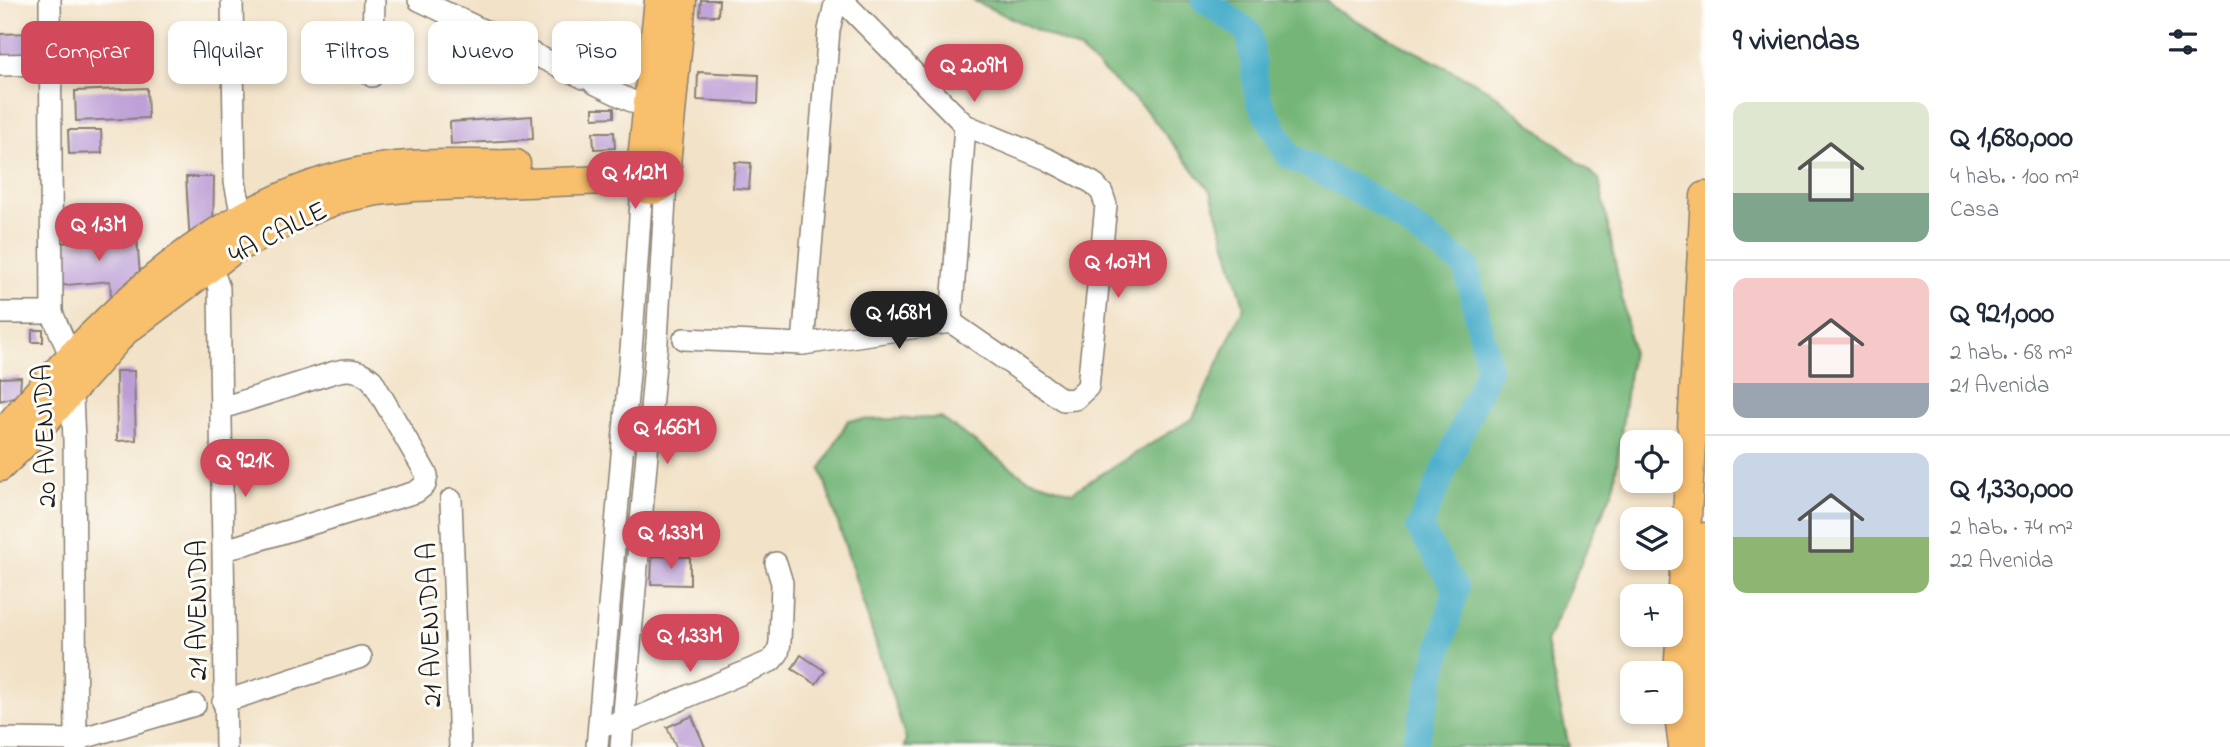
<!DOCTYPE html>
<html lang="es">
<meta charset="utf-8">
<style>
body{margin:0;font-family:"Indie Flower",sans-serif;background:#f6f6f7;color:#1f2937;height:100vh;display:flex;flex-direction:column;font-size:26px;white-space:nowrap}
*{box-sizing:border-box;margin:0}
p{font-size:23px;color:#747a83}
.icon{flex:none;width:38px;height:38px;fill:none;stroke:currentColor;stroke-width:2;stroke-linecap:round;stroke-linejoin:round}
.map{position:relative;flex:1;overflow:hidden}
.drawer{display:flex;flex-direction:column;background:#fff;width:525px}
.drawer>*{flex:none}
.guide{position:absolute;left:21px;top:21px;width:665px;height:63px;display:flex;gap:14px}
.fabs{position:absolute;left:1620px;top:430px;display:grid;gap:14px}
.fabs a{display:grid;place-items:center;width:63px;height:63px;border-radius:14px;background:#fff;box-shadow:0 4px 10px #0003;font-size:35px}
.price{position:absolute;translate:-50% -60px;padding:0 16px;border-radius:24px;background:#d1495b;color:#fff;font-size:23px;line-height:46px;filter:drop-shadow(0 2px 4px #0008)}
.price::after{content:'';position:absolute;left:50%;top:42px;width:21px;height:16px;margin-left:-10px;background:inherit;clip-path:polygon(0 0,100% 0,50% 100%)}
.price.on{background:#222;color:#fff}
ul{padding:0;list-style:none}
li{display:flex;align-items:center;gap:21px;height:175px;padding:0 28px}
li+li{border-top:2px solid #e0e1e3}
li span{display:grid;place-items:center;flex:none;width:196px;height:140px;border-radius:14px;color:#555}
li>.icon{margin-inline-start:auto}
span .icon{width:84px;height:84px;fill:#fffc;stroke-width:1}
li b{font-size:30px}
h2{display:flex;justify-content:space-between;align-items:center;height:84px;padding:0 28px;font-size:30px}
.chip{padding:0 24px;border-radius:14px;background:#fff;box-shadow:0 4px 10px #0003;font-size:24px;line-height:63px}
.chip.on{background:#d1495b;color:#fff}
main{display:flex;flex:1;min-height:0}
.map>svg:first-child{display:block}
.forest{fill:#74b678;stroke:#48694a;stroke-width:2}
.lines{fill:none;stroke-linecap:round;stroke-linejoin:round}
.river{stroke:#4bafca;stroke-width:26}
.building{fill:#bb9cd5}
.minor-casing{stroke:#877f72;stroke-width:24}
.major-casing{stroke:#877f72;stroke-width:31}
.minor{stroke:#fff;stroke-width:21}
.major{stroke:#f8bf6c;stroke-width:28}
.labels{text-anchor:middle;stroke-width:6;stroke-linejoin:round;paint-order:stroke}
.street-label{font-size:28px;fill:#1c1c1c;stroke:#fdfcf7}
</style>
<main>
<div class="map">
<svg width="1705" height="747" viewBox="0 0 1705 747">
<rect width="100%" height="100%" fill="#fdfcf7"/>
<filter id="ink" filterUnits="userSpaceOnUse"><feTurbulence type="fractalNoise" baseFrequency=".0143" numOctaves="2"/><feDisplacementMap in="SourceGraphic" scale="14" xChannelSelector="R" yChannelSelector="G"/><feConvolveMatrix kernelMatrix="1 2 1 2 8 2 1 2 1" color-interpolation-filters="sRGB"/></filter>
<filter id="wash" filterUnits="userSpaceOnUse"><feTurbulence type="fractalNoise" baseFrequency=".00686" numOctaves="4" result="noise"/><feDisplacementMap in="SourceGraphic" scale="28" xChannelSelector="R" yChannelSelector="G"/><feGaussianBlur stdDeviation="1.57" result="paint"/><feColorMatrix in="noise" values="0 0 0 0 0 0 0 0 0 0 0 0 0 0 0 0 0 1.4 0 .05"/><feComposite in="paint" operator="in"/></filter>
<g filter="url(#wash)">
<rect width="100%" height="100%" fill="#f2e2c7"/>
<polygon class="forest" points="972,0 1327,0 1334,9 1489,90 1599,179 1632,350 1614,487 1546,642 1569,747 904,747 906,740 821,469 848,420 941,418 1026,478 1072,492 1193,418 1244,306 1211,192 1144,108 1080,50"/>
<g class="lines">
<polyline class="river" points="1204,0 1249,32 1258,99 1289,156 1372,198 1466,266 1489,368 1419,528 1456,589 1414,747"/>
</g>
<g id="blocks">
<g class="building">
<polygon points="701,0 719,0 718,16 700,15"/>
<polygon points="32,33 32,47 25,56 0,57 0,34"/>
<polygon points="631,42 646,43 643,76 628,75"/>
<polygon points="698,72 759,75 758,103 697,100"/>
<polygon points="147,88 148,118 76,121 75,91"/>
<polygon points="593,108 614,108 614,117 593,118"/>
<polygon points="532,116 533,139 451,144 450,122"/>
<polygon points="68,130 101,130 102,153 69,154"/>
<polygon points="593,132 614,132 615,148 594,149"/>
<polygon points="735,162 751,163 749,189 733,188"/>
<polygon points="186,177 214,177 213,230 190,245"/>
<polygon points="137,238 140,275 111,297 110,281 57,286 57,243"/>
<rect x="32" y="330" width="11" height="12"/>
<polygon points="116,371 134,371 136,440 117,441"/>
<polygon points="21,377 20,395 0,401 0,378"/>
<polygon points="652,556 690,557 690,585 651,584"/>
<polygon points="801,655 825,671 816,684 792,669"/>
<polygon points="692,716 705,747 676,747 667,727"/>
</g>
</g>
</g>
<g filter="url(#ink)">
<use href="#blocks" fill-opacity="0" stroke="#877f72" stroke-width="2"/>
<g class="lines">
<defs>
<g id="minor">
<polyline points="50,0 52,313 70,355 74,440 76,747"/>
<polyline points="232,0 235,182 242,217"/>
<polyline points="419,0 584,78"/>
<polyline points="0,65 50,64"/>
<polyline points="372,76 374,0"/>
<polyline points="594,83 648,109"/>
<polyline points="211,266 219,288 226,747"/>
<polyline points="0,313 52,313"/>
<polyline points="951,322 965,125"/>
<polyline points="684,339 803,344 951,322 1063,400 1075,399 1088,387 1106,205 1102,193 1093,183 1047,159 965,125 842,0"/>
<polyline points="803,344 829,30 836,0"/>
<path d="M 222,408 L 335,372 C 350,368 360,370 372,380 L 427,475 L 425,485 L 416,492 L 225,550"/>
<polyline points="451,500 460,747"/>
<polyline points="223,702 361,657"/>
<polyline points="611,724 623,724 771,661 778,653 780,642 782,583 776,563"/>
<polyline points="0,739 76,740 195,705"/>
<polyline points="597,747 632,338 642,187"/>
<polyline points="621,747 657,341 666,181"/>
</g>
<g id="major">
<circle cx="651" cy="173" r="17"/>
<polyline points="642,159 659,0"/>
<polyline points="666,165 682,0"/>
<path d="M 0,436 C 96,322 219,195 373,169 C 419,161 468,165 516,164"/>
<polyline points="0,467 29,439 125,331 233,250 311,210 343,198 377,191 414,187 635,179"/>
<polyline points="1683,747 1678,709 1678,677 1705,196"/>
<polyline points="1703,747 1700,675 1705,537"/>
</g>
</defs>
<use href="#minor" class="minor-casing"/>
<use href="#major" class="major-casing"/>
<use href="#minor" class="minor"/>
<use href="#major" class="major"/>
</g>
</g>
<g class="labels">
<g class="street-label">
<text transform="translate(277 231) rotate(-27)" y="10">4A CALLE</text>
<text transform="translate(43 436) rotate(-92)" y="10">20 AVENIDA</text>
<text transform="translate(196 610) rotate(-90)" y="10">21 AVENIDA</text>
<text transform="translate(428 625) rotate(-92)" y="10">21 AVENIDA A</text>
</g>
</g>
</svg>
<div class="fabs">
<a><svg class="icon" aria-label="locate" viewBox="0 0 24 24"><circle cx="12" cy="12" r="6"/><path d="M12 2v4M12 18v4M2 12h4M18 12h4"/></svg></a>
<a><svg class="icon" aria-label="layers" viewBox="0 0 24 24"><path d="M12 4l9 5-9 5-9-5zM3 14l9 5 9-5"/></svg></a>
<a>+</a>
<a>−</a>
</div>
<b class="price" style="left:974px;top:104px">Q 2.09M</b>
<b class="price" style="left:635px;top:211px">Q 1.12M</b>
<b class="price" style="left:99px;top:263px">Q 1.3M</b>
<b class="price" style="left:1118px;top:300px">Q 1.07M</b>
<b class="price on" style="left:899px;top:351px">Q 1.68M</b>
<b class="price" style="left:667px;top:466px">Q 1.66M</b>
<b class="price" style="left:245px;top:499px">Q 921K</b>
<b class="price" style="left:671px;top:571px">Q 1.33M</b>
<b class="price" style="left:690px;top:674px">Q 1.33M</b>
<div class="guide">
<a class="chip on">Comprar</a>
<a class="chip">Alquilar</a>
<a class="chip">Filtros</a>
<a class="chip">Nuevo</a>
<a class="chip">Piso</a>
</div>
</div>
<section class="drawer">
<h2>9 viviendas<svg class="icon" aria-label="filters" viewBox="0 0 24 24"><path d="M4 7h16M4 17h16"/><circle cx="9" cy="7" r="2"/><circle cx="15" cy="17" r="2"/></svg></h2>
<ul>
<li><span style="background:linear-gradient(#dfe7d0 65%,#7fa58c 0)"><svg class="icon" aria-label="home" viewBox="0 0 24 24"><path d="M3 11l9-7 9 7M6 9v11h12V9"/></svg></span><div><b>Q 1,680,000</b><p>4 hab. · 100 m²</p><p>Casa</p></div></li>
<li><span style="background:linear-gradient(#f6c9c9 75%,#9aa5b1 0)"><svg class="icon" aria-label="home" viewBox="0 0 24 24"><path d="M3 11l9-7 9 7M6 9v11h12V9"/></svg></span><div><b>Q 921,000</b><p>2 hab. · 68 m²</p><p>21 Avenida</p></div></li>
<li><span style="background:linear-gradient(#c9d6e8 60%,#8fb573 0)"><svg class="icon" aria-label="home" viewBox="0 0 24 24"><path d="M3 11l9-7 9 7M6 9v11h12V9"/></svg></span><div><b>Q 1,330,000</b><p>2 hab. · 74 m²</p><p>22 Avenida</p></div></li>
</ul>
</section>
</main>
